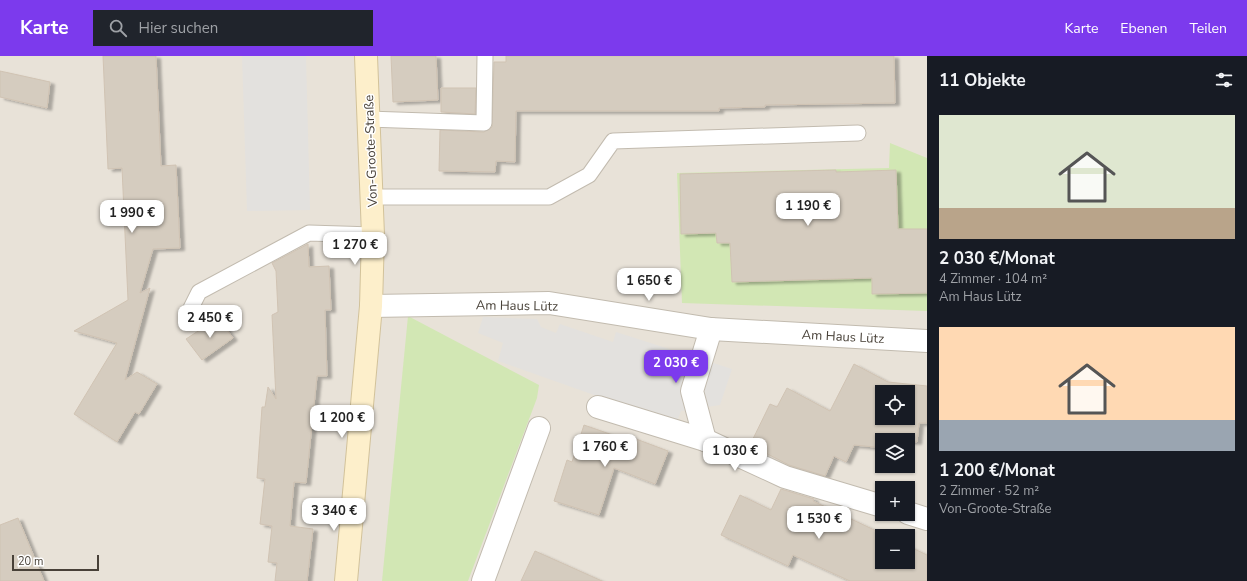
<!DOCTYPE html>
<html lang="de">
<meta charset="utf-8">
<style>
body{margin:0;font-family:"Nunito Sans",sans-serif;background:#20242c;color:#f1f3f6;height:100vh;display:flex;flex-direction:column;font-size:15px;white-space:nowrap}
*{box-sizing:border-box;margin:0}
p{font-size:13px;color:#9ea1a6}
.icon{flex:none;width:22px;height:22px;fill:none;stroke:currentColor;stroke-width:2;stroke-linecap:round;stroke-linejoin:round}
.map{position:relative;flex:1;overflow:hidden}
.panel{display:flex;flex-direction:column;background:#171b24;width:320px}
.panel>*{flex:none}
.tools{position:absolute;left:875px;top:329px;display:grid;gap:8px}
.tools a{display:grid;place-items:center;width:40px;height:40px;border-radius:0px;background:#171b24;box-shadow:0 1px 3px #0004;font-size:20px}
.scale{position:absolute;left:12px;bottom:10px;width:87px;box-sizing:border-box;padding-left:4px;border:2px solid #484138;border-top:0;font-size:11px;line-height:14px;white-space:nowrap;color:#484138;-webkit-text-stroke:3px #fff;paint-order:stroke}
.price{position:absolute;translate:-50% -34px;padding:0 9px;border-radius:8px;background:#fff;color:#222;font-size:13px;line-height:26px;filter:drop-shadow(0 1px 2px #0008)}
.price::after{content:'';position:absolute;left:50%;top:24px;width:12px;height:9px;margin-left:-6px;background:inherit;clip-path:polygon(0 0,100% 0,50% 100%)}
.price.active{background:#7c3aed;color:#fff}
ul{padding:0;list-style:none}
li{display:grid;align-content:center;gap:8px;height:212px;padding:0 12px}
li span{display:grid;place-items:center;height:124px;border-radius:0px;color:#555}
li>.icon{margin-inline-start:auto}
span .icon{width:72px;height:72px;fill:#fffc;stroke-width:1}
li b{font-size:17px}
h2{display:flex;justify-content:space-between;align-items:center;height:48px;padding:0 12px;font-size:17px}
header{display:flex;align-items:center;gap:24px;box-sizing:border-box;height:56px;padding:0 20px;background:#7c3aed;color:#fff}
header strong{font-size:19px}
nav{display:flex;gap:22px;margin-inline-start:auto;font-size:14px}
.search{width:280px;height:36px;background:#20242c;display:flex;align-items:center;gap:10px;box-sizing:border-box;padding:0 14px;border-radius:0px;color:#9ea1a6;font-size:15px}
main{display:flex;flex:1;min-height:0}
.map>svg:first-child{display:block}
.residential{fill:#e8e2d8;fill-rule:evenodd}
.green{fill:#d2e7b4}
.parking{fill:#e3e1de}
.building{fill:#d5ccbf;stroke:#d0c3b3;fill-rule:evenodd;filter:url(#shadow)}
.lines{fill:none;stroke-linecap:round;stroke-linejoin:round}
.lane-casing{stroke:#c2bbaf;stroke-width:17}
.street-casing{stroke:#c2bbaf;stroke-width:24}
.secondary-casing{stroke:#d2c29a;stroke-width:24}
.lane{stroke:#fff;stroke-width:15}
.street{stroke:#fff;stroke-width:22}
.secondary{stroke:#fdefcb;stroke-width:22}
.labels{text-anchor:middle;stroke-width:3;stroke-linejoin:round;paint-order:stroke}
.street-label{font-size:13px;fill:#484138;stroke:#fff}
</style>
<header>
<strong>Karte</strong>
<div class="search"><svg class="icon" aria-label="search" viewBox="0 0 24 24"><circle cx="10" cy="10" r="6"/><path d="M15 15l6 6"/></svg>Hier suchen</div>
<nav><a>Karte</a><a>Ebenen</a><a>Teilen</a></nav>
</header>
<main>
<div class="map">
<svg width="927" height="525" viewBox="0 0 927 525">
<defs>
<filter id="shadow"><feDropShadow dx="4.5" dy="2.5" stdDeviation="1" flood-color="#0004"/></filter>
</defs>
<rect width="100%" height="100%" fill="#f4f1ea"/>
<path class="residential" d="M 0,0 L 927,0 L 927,525 L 0,525 ZM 882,336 L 908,336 L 908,362 L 882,362 ZM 882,384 L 908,384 L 908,410 L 882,410 ZM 882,432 L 908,432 L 908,458 L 882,458 ZM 882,480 L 908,480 L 908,506 L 882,506 Z"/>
<g class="green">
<polygon points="890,87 927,102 927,255 682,247 677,117 889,112"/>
<polygon points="408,260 539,329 537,342 468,525 382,525"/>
</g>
<g class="parking">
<polygon points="242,0 306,0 310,154 247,155"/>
<polygon points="483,261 537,263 541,271 556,277 560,268 613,286 616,276 732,313 720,349 681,355 676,368 498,305 503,287 478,277"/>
</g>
<g class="building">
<polygon points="103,0 156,0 161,110 176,109 180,192 153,193 140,237 150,232 125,324 137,316 157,328 139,358 135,356 117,386 74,358 117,287 74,275 128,244 122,112 108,113"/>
<polygon points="391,0 436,0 438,44 393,46"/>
<polygon points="506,0 894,0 895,47 765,49 765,51 719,52 719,55 516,55 515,106 496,105 495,116 439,115 440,74 484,76 492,71 494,6 506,6"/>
<polygon points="0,15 50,26 47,52 0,41"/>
<polygon points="441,32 476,32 475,58 441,56"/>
<polygon points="836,114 836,116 896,114 898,173 927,173 927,237 872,238 872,222 732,226 730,187 717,187 716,177 681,178 680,118"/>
<polygon points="308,188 309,211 329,210 331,254 325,254 327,320 317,320 306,427 294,426 290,470 313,473 307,525 275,525 277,507 268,506 272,470 260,468 265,423 257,422 262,351 265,351 268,331 276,343 272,259 278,256 276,215 272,207"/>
<polygon points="218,262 233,282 202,304 186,283"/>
<path d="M 854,308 L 888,326 L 927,330 L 927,367 L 919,367 L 917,386 L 876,382 L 875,391 L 854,389 L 846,406 L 834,400 L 825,420 L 789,409 L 750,389 L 770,348 L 777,351 L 787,332 L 830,355 ZM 882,336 L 908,336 L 908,362 L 882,362 Z"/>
<polygon points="584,369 627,384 628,380 668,395 655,428 614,412 599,459 554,445 567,404 572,406"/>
<polygon points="781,433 814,443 813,445 887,480 882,480 882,506 908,506 908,490 927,499 927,525 850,525 793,499 788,510 721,479 740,439 771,454"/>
<polygon points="18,462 44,525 0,525 0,469"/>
<polygon points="535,495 602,525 521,525"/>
</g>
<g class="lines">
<defs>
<g id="lane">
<polyline points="368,63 484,67 485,0"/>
<polyline points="371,141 549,141 589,119 613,85 858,77"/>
<polyline points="194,263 189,256 199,236 309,177 373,179"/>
</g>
<g id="street">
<polyline points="371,250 549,247 711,273 927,285"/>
<polyline points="598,351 705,384 785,421 882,450"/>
<polyline points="705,384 692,335 711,273"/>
<polyline points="908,457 927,463"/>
<polyline points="483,525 539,372"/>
</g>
<polyline id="secondary" points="346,525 371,250 373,179 366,0"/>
</defs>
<use href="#lane" class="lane-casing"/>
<use href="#street" class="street-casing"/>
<use href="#secondary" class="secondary-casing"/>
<use href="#lane" class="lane"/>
<use href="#street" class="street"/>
<use href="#secondary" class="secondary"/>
</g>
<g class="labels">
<g class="street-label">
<text transform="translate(370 95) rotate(-92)" y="5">Von-Groote-Straße</text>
<text transform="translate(517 249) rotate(1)" y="5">Am Haus Lütz</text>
<text transform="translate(843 280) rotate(3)" y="5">Am Haus Lütz</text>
</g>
</g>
</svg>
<div class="tools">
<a><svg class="icon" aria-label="locate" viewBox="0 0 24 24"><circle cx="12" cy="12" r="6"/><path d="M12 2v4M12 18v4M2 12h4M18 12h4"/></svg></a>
<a><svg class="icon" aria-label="layers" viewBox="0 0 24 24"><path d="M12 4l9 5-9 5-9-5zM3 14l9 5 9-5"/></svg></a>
<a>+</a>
<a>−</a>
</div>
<div class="scale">20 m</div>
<b class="price" style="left:808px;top:171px">1 190 €</b>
<b class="price" style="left:132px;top:178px">1 990 €</b>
<b class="price" style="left:355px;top:210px">1 270 €</b>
<b class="price" style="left:649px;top:246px">1 650 €</b>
<b class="price" style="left:210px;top:283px">2 450 €</b>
<b class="price active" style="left:676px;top:328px">2 030 €</b>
<b class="price" style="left:342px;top:383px">1 200 €</b>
<b class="price" style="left:605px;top:412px">1 760 €</b>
<b class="price" style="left:735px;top:416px">1 030 €</b>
<b class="price" style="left:334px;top:476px">3 340 €</b>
<b class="price" style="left:819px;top:484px">1 530 €</b>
</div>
<section class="panel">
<h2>11 Objekte<svg class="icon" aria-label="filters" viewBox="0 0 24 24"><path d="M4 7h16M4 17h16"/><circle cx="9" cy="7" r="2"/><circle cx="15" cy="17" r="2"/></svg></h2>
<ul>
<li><span style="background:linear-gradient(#dfe7d0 75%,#b9a48a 0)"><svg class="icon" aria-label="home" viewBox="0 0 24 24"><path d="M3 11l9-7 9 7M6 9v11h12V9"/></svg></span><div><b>2 030 €/Monat</b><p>4 Zimmer · 104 m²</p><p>Am Haus Lütz</p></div></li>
<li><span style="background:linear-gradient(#ffd9b3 75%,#9aa5b1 0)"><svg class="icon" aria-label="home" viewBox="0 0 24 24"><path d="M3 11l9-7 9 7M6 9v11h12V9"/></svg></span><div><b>1 200 €/Monat</b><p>2 Zimmer · 52 m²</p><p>Von-Groote-Straße</p></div></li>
</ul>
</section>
</main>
